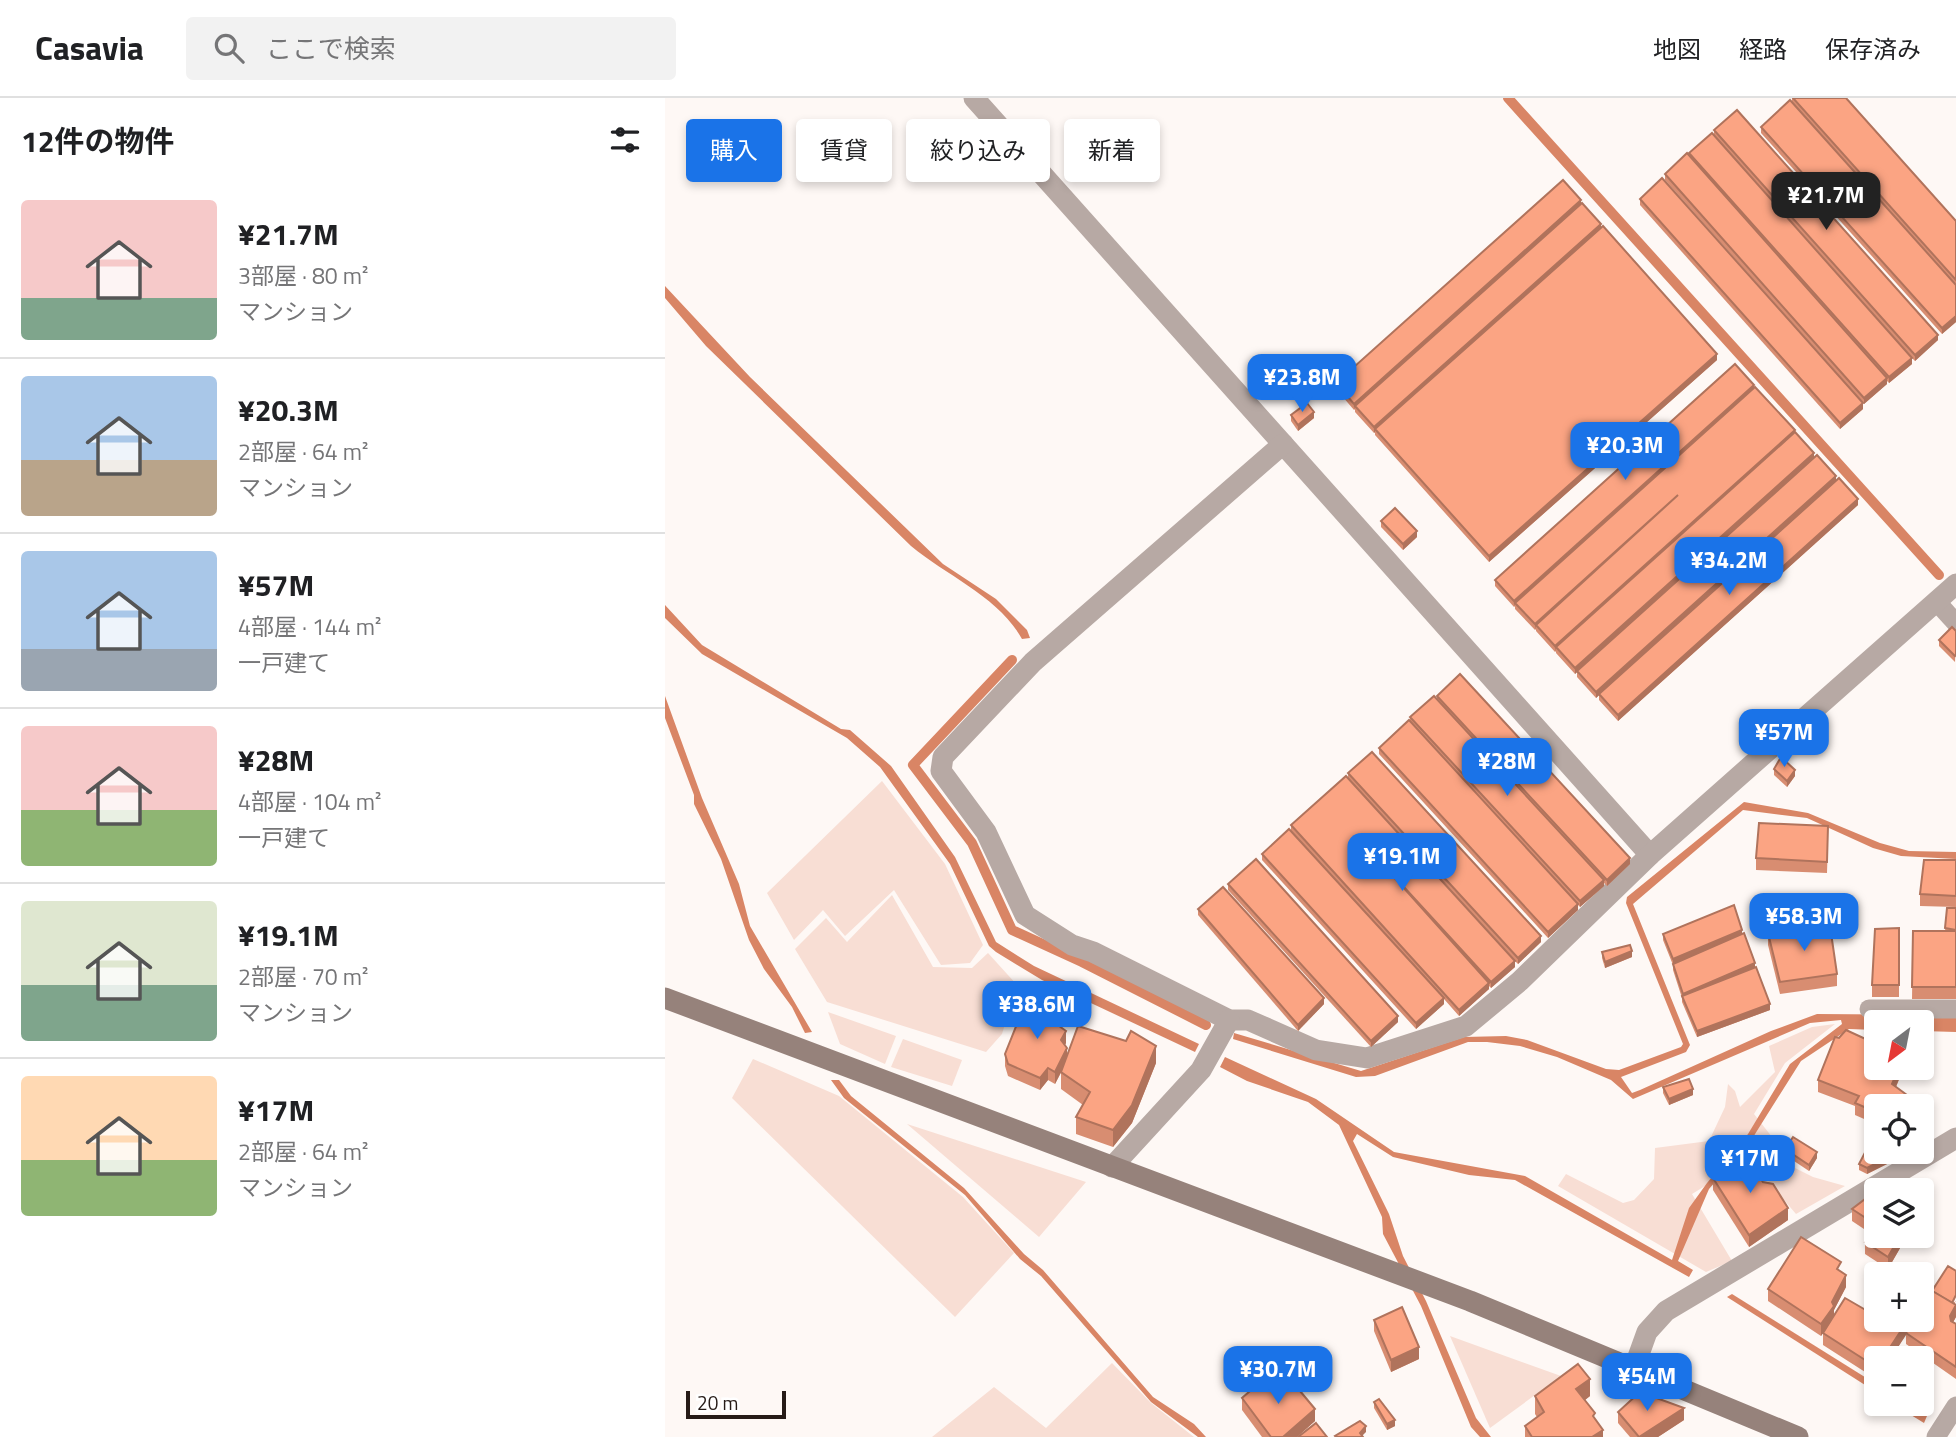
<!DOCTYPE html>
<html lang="ja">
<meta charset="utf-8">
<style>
body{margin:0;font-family:"Titillium Web","Noto Sans JP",sans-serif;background:#f2f2f2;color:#202124;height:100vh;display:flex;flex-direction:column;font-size:26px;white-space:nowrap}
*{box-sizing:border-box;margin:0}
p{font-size:23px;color:#757577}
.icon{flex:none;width:38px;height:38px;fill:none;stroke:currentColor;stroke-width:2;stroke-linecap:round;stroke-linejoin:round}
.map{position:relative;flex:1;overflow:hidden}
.details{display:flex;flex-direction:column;background:#fff;width:665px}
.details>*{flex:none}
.top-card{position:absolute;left:21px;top:21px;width:665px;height:63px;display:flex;gap:14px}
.needle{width:46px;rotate:212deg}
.fabs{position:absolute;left:1199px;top:912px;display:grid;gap:14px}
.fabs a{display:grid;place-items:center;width:70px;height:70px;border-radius:7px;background:#fff;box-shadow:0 4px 10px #0003;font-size:35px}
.scale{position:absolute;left:21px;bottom:18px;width:100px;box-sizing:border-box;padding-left:7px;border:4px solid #261b17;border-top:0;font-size:19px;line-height:24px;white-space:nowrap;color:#261b17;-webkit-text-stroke:5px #fff;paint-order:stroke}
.price{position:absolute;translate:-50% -60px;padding:0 16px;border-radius:14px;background:#1a73e8;color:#fff;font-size:23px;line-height:46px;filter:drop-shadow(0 2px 4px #0008)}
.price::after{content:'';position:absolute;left:50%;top:42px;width:21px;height:16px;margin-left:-10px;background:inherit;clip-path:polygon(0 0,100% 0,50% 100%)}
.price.current{background:#222;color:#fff}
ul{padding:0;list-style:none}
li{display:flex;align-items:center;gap:21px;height:175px;padding:0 21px}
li+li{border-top:2px solid #e0e0e0}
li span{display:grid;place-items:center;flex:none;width:196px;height:140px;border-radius:7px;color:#555}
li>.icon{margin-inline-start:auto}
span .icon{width:84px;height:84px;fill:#fffc;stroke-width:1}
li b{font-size:30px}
h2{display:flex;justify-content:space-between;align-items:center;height:84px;padding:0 21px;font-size:30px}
.tag{padding:0 24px;border-radius:7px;background:#fff;box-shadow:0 4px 10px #0003;font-size:24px;line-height:63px}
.tag.current{background:#1a73e8;color:#fff}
header{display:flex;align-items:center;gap:42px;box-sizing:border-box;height:98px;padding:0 35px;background:#fff;border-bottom:2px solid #e0e0e0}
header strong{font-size:33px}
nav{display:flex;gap:38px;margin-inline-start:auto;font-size:24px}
.search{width:490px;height:63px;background:#f2f2f2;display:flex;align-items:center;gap:18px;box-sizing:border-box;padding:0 24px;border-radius:7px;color:#757577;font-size:26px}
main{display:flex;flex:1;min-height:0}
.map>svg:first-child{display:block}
.green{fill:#f8ded4}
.water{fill:#d98565}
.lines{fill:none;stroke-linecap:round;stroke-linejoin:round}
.stream{stroke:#d98565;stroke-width:10}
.lane{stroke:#b7a9a4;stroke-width:19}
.street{stroke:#b7a9a4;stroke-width:21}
.secondary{stroke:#96827b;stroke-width:21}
.wall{fill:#d88d71}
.shaded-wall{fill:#b0735c}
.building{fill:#fba483;stroke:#b0735c;stroke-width:2}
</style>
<header>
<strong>Casavia</strong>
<div class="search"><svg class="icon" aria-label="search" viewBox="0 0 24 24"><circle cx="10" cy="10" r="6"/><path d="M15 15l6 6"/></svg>ここで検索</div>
<nav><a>地図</a><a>経路</a><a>保存済み</a></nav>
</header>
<main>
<section class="details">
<h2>12件の物件<svg class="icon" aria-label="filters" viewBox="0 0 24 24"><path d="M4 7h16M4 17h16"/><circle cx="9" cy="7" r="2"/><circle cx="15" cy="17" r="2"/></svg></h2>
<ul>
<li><span style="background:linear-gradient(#f6c9c9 70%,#7fa58c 0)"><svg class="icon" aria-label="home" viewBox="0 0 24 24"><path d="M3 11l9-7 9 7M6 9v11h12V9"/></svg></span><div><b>¥21.7M</b><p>3部屋 · 80 m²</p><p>マンション</p></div></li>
<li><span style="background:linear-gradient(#a9c7e8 60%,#b9a48a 0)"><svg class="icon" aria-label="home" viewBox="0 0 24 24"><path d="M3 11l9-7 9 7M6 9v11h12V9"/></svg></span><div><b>¥20.3M</b><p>2部屋 · 64 m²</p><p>マンション</p></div></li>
<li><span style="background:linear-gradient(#a9c7e8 70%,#9aa5b1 0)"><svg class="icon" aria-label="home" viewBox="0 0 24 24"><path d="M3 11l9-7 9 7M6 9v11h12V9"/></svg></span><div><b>¥57M</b><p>4部屋 · 144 m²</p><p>一戸建て</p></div></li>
<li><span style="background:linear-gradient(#f6c9c9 60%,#8fb573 0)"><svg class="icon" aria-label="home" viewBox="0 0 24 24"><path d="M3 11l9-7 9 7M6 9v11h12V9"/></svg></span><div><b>¥28M</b><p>4部屋 · 104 m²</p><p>一戸建て</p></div></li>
<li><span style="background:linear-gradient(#dfe7d0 60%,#7fa58c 0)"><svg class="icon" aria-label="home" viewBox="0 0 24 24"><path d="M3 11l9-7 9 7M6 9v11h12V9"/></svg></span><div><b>¥19.1M</b><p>2部屋 · 70 m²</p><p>マンション</p></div></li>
<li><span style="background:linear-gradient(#ffd9b3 60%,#8fb573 0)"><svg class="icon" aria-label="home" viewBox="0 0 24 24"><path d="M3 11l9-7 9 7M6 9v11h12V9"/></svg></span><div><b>¥17M</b><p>2部屋 · 64 m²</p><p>マンション</p></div></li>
</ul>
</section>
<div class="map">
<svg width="1291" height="1339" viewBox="0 0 1291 1339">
<rect width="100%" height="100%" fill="#fef8f5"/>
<g class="green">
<polygon points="217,683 280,766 318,847 305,865 276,867 229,792 180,838 158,812 129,842 102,795"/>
<polygon points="227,797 268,869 307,870 323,855 352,887 337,936 321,954 162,904 130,851 161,820 182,844"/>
<polygon points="163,914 231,938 220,966 175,946"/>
<polygon points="1170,926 1120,965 1089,1016 1107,1039 1118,1064 1148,1079 1180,1088 1131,1116 1084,1061 1027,1096 1067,1163 1041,1174 893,1088 901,1076 958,1105 969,1102 989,1081 990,1050 1044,1043 1060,1009 1063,986 1070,993 1075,1009 1110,974 1104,948 1147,929"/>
<polygon points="238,941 297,962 287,988 226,969"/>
<polygon points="88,961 174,998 298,1099 349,1155 290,1219 67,1000"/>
<polygon points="242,1026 421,1084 374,1139"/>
<polygon points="785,1238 896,1278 825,1330"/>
<polygon points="447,1265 486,1305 529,1339 267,1339 329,1289 381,1330"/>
</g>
<g class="water">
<path d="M 0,188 L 85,279 L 278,466 L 331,501 L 362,532 L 365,540 L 357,541 C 334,499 282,478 246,448 L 41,248 L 0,200 Z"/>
<polygon points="0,507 37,547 176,631 185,632 226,668 290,759 331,844 369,868 534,946 530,954 377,882 331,854 324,848 285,766 215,669 182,640 37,556 0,520"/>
<polygon points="0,598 37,700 74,786 85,828 147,934 140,935 127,909 99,871 84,842 56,761 29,706 29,697 0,620"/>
<polygon points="1079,704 1143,715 1215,745 1244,753 1291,754 1291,761 1236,758 1208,750 1142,720 1078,712 968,806 1025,947 1021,954 956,979 967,995 975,992 1106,933 1152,916 1291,917 1291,934 1257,933 1256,924 1211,924 1211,932 1184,931 1136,963 1085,1044 1044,1091 1013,1163 1028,1172 1024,1179 850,1082 804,1077 728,1059 692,1036 688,1043 724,1116 738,1158 761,1203 811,1320 826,1339 815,1339 806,1329 756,1208 718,1136 717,1119 674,1027 643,1004 582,983 555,969 560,959 651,1001 729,1054 860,1078 1007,1162 1024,1110 1042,1085 1083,1036 1125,966 1177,926 1176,922 1145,925 968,1001 946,982 892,959 855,948 822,944 803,944 710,978 691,979 568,941 569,935 696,973 799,939 841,938 862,942 941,971 954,972 1016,949 1018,946 961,805 962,799"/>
<polygon points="166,982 174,982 186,998 299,1090 359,1156 378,1172 488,1299 529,1326 541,1339 533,1339 486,1304 376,1178 355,1161 300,1097 179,1000"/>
<polygon points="1067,1196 1211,1286 1211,1294 1062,1199"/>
<polygon points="1228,1306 1242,1306 1262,1318 1259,1325"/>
</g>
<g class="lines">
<g class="stream">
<polyline points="843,0 1274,477"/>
<polyline points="347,562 248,667 307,745 347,832 417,864 541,927"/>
</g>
<g class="lane">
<polyline points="1271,503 1291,525"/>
<polyline points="1204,911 1291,911"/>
<polyline points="1271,1339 1291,1308"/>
</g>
<g class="street">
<polyline points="309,0 985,757"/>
<polyline points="618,346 368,564 278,659 276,673 321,734 360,817 407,847 428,854 564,922 583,922 651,952 702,960 801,928 855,883 985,757 1291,486"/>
<polyline points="447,1069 536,972 564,922"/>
<polyline points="969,1270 982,1234 1001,1213 1291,1040"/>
</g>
<polyline class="secondary" points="0,900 805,1203 1133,1339"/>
</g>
<g class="wall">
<polygon points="1127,0 1291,123 1291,224 1277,236 1096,35 1096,29 1127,4"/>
<polygon points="1049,32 1273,242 1250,263 1247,260 1247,266 1224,285 1222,283 1222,286 1199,306 1000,82 1000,76 1024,58 1024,55 1049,38"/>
<polygon points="975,101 1198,311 1175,331 975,107"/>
<polygon points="916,106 936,130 1052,262 824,464 710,337 710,334 709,335 690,314 690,311 689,312 671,291 671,285"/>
<polygon points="1089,290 1130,334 1149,359 1193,407 953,623 934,602 934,597 931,600 912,579 912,574 910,576 891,555 891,553 890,554 871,533 871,531 870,532 850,511 850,508 849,509 830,488 830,482"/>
<polygon points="626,317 649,320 633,333 626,323"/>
<polygon points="716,423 752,439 738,452 716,429"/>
<polygon points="1291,533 1290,564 1274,548 1274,542"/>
<polygon points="772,598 965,766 942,788 939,785 939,788 915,809 913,807 913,812 883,840 714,656 714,650 745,624 745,619 772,600"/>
<polygon points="1109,671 1130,678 1122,689 1109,677"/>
<polygon points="683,675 876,844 853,866 850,863 850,869 826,890 824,888 824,891 794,918 779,901 779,906 751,931 597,762 597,756 626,733 626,727 683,681"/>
<polygon points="1163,740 1162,775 1091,772 1091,760"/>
<polygon points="1291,762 1291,809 1255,808 1255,796"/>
<polygon points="563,786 733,924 706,949 563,792"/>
<polygon points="1282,810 1291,810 1291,901 1247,901 1248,833 1280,833"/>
<polygon points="533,811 659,906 633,933 533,817"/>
<polygon points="1234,830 1234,899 1207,899 1207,887"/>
<polygon points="1103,835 1172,876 1172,888 1115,896 1103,847"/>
<polygon points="998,836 1077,836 1105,912 1032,939 1017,904 1017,900 1008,872 1008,867 998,842"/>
<polygon points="937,854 967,859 940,870 937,860"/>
<polygon points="395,924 394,927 401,945 400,947 402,959 491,965 467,1025 448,1049 411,1036 411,1019 418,1007 396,991 396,974 398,971 390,986 383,982 375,992 343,978 340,968 340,956"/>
<polygon points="1205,948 1237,970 1237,974 1231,989 1242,1008 1211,1008 1211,1019 1210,1018 1206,1024 1190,1017 1190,1008 1153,994 1153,982"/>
<polygon points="998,989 1028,997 1004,1007 998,995"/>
<polygon points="1120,1051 1152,1060 1144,1073 1120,1057"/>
<polygon points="1224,1065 1202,1076 1194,1072 1194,1066"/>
<polygon points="1048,1080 1123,1122 1084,1149 1048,1092"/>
<polygon points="1211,1103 1211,1138 1242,1138 1223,1171 1200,1156 1200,1144 1205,1135 1187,1123 1187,1111"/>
<polygon points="1176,1173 1181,1189 1169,1212 1169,1218 1211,1222 1247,1222 1246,1224 1243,1222 1243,1232 1291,1203 1289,1206 1291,1219 1288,1224 1291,1226 1291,1281 1241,1246 1241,1236 1226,1260 1211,1260 1211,1281 1158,1247 1158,1235 1156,1238 1103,1203 1103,1191"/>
<polygon points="709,1222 754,1261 726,1274 709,1233"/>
<polygon points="870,1298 925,1298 920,1302 930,1321 938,1339 860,1339 860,1328 872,1319 870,1316"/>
<polygon points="577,1300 650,1323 632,1339 597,1339 577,1312"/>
<polygon points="709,1304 730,1328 722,1332 709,1310"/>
<polygon points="953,1314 1019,1322 993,1339 965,1339 953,1325"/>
</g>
<g class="shaded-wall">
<polygon points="916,102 916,108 690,308 689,312 689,306"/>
<polygon points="936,126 936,132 710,331 710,334 709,335 709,329"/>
<polygon points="1291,218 1291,224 1277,236 1277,230"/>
<polygon points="1273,237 1273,242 1250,263 1250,257"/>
<polygon points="1052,256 1052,262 824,464 824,458"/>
<polygon points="1247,260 1247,266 1224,285 1224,279"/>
<polygon points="1222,280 1222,286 1199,306 1199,300"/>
<polygon points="1089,287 1089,293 850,505 849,509 849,503"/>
<polygon points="1198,305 1198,311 1175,331 1175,325"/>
<polygon points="649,314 649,320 633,333 633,327"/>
<polygon points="1130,332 1130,338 891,549 890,554 890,548"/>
<polygon points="1149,355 1149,361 910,576 910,570"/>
<polygon points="1171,378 1171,384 931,600 931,594"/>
<polygon points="1013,397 871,527 870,532 870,526"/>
<polygon points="1193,401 1193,407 953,623 953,617"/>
<polygon points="752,433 752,439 738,452 738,446"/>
<polygon points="1130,672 1130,678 1122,689 1122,683"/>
<polygon points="965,760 965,766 942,788 942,782"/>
<polygon points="939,782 939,788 915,809 915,803"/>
<polygon points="913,806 913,812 883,840 883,834"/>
<polygon points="1077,832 1077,838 1008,867 1008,861"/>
<polygon points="876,838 876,844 853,866 853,860"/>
<polygon points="967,853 967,859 940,870 940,864"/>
<polygon points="850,863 850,869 826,890 826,884"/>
<polygon points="1090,865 1090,871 1018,902 1018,896"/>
<polygon points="824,885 824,891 794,918 794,912"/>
<polygon points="659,900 659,906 633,933 633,927"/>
<polygon points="779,900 779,906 751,931 751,925"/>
<polygon points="1105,906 1105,912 1032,939 1032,933"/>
<polygon points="395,913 395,924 390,936 390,925"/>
<polygon points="733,918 733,924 706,949 706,943"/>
<polygon points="401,933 401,945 396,953 396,942"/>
<polygon points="491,948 491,965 467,1025 448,1049 448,1032"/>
<polygon points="402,950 402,962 390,986 390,974"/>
<polygon points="383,970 383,982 375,992 375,980"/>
<polygon points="1234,970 1237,970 1237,974 1227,998 1227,986"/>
<polygon points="1028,991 1028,997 1004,1007 1004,1001"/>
<polygon points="1242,997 1242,1008 1237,1008"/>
<polygon points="1210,1006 1210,1018 1206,1024 1206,1012"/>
<polygon points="1152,1054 1152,1060 1144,1073 1144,1067"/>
<polygon points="1224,1059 1224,1065 1202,1076 1202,1070"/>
<polygon points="1123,1110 1123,1122 1084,1149 1084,1137"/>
<polygon points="1235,1138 1242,1138 1223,1171 1223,1159"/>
<polygon points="1181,1177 1181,1189 1169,1212 1169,1220 1156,1238 1156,1226"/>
<polygon points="1291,1207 1291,1219 1285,1230 1285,1218"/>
<polygon points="1243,1222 1243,1234 1226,1260 1218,1260"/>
<polygon points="754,1249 754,1261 726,1274 726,1262"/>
<polygon points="925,1281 925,1298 911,1309 911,1291"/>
<polygon points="1019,1310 1019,1322 993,1339 975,1339"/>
<polygon points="650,1311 650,1323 632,1339 618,1339"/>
<polygon points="730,1322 730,1328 722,1332 722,1326"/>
<polygon points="701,1328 701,1334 696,1339 695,1335"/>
<polygon points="938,1332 938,1339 927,1339"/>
</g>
<g class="building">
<polygon points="1128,0 1181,0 1291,123 1291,182"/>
<polygon points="1125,2 1291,187 1291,218 1277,230 1096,29"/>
<polygon points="1072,12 1273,237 1250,257 1049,32"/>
<polygon points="1047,35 1247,260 1224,279 1024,55"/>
<polygon points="1022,55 1222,280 1199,300 1000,76"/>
<polygon points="997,80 1198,305 1175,325 975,101"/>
<polygon points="898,82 916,102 689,306 671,285"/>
<polygon points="917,105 936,126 709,329 690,308"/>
<polygon points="938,128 1052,256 824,458 710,331"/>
<polygon points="1070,266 1089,287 849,503 830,482"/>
<polygon points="1090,289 1130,332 890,548 871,527 1013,397 870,526 850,505"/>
<polygon points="642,305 649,314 633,327 626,317"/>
<polygon points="1130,334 1149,355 910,570 891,549"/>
<polygon points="1152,357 1171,378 931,594 912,573"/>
<polygon points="1174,380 1193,401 953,617 934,596"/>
<polygon points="730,410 752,433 738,446 716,423"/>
<polygon points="1287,529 1291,533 1291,557 1290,558 1274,542"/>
<polygon points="795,576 965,760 942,782 772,598"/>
<polygon points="769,598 939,782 915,803 745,619"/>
<polygon points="744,622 913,806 883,834 714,650"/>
<polygon points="707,654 876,838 853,860 683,675"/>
<polygon points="1116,659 1130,672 1122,683 1109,671"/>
<polygon points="681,678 850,863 826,884 694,740 824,885 794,912 626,727"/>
<polygon points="1094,725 1163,728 1162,764 1091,760"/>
<polygon points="624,731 779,900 751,925 597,756"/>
<polygon points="591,761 733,918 706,943 563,786"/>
<polygon points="1259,762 1291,762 1291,798 1255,796"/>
<polygon points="558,789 659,900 633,927 533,811"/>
<polygon points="1069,807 1077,832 1008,861 998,836"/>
<polygon points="1282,810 1291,810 1291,832 1280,830"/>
<polygon points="1165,828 1172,876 1115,884 1103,835"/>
<polygon points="1234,830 1234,887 1207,887 1210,831"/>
<polygon points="1248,833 1291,833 1291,889 1247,889"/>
<polygon points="1079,835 1090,865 1018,896 1008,866"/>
<polygon points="965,847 967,853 940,864 937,854"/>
<polygon points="1091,869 1105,906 1032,933 1017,898"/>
<polygon points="362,901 395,913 390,925 401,933 396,942 402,950 390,974 383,970 375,980 343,966 340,956"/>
<polygon points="413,928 461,943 466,933 491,948 467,1007 448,1032 411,1019 425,994 396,974"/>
<polygon points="1181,932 1205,943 1203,948 1211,951 1211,970 1234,970 1227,986 1242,997 1237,1008 1214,1008 1210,1006 1206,1012 1190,1005 1194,998 1153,982 1170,939 1174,940"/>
<polygon points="1024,981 1028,991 1004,1001 998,989"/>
<polygon points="1128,1039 1152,1054 1144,1067 1120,1051"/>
<polygon points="1206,1043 1211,1047 1211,1054 1218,1054 1224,1059 1202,1070 1194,1066"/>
<polygon points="1081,1058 1098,1084 1108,1086 1123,1110 1084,1137 1048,1080"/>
<polygon points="1204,1098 1211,1103 1211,1138 1235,1138 1223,1159 1200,1144 1210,1126 1187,1111"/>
<polygon points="1136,1139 1176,1164 1172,1171 1181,1177 1167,1204 1169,1208 1156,1226 1103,1191"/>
<polygon points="1283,1168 1291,1173 1291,1197 1287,1205 1267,1193"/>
<polygon points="1264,1191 1291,1207 1285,1218 1286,1223 1291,1226 1291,1269 1241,1235 1248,1222 1256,1222 1256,1205"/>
<polygon points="1180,1200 1211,1218 1211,1222 1243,1222 1218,1260 1211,1260 1211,1269 1158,1235"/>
<polygon points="737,1209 754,1249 726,1262 709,1222"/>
<polygon points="913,1266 925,1281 911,1291 930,1315 928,1318 938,1332 927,1339 867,1339 860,1328 879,1314 870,1298"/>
<polygon points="606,1275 620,1288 625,1281 650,1311 618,1339 606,1339 577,1300"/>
<polygon points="975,1294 1019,1310 974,1339 953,1314"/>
<polygon points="714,1301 730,1322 722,1326 709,1304"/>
<polygon points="695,1323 701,1328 695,1335 698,1339 671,1339 670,1338"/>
<polygon points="651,1325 662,1339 633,1339"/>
</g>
</svg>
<div class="fabs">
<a><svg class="needle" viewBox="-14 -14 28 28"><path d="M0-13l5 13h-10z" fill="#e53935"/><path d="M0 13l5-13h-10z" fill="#757577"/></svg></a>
<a><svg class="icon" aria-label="locate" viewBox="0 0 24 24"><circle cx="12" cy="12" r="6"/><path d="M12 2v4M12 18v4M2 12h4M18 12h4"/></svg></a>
<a><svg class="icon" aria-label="layers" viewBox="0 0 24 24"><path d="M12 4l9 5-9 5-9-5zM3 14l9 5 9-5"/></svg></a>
<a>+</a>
<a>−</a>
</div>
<div class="scale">20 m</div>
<b class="price current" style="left:1161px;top:134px">¥21.7M</b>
<b class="price" style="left:637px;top:316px">¥23.8M</b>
<b class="price" style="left:960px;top:384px">¥20.3M</b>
<b class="price" style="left:1064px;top:499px">¥34.2M</b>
<b class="price" style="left:1119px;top:671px">¥57M</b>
<b class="price" style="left:842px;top:700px">¥28M</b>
<b class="price" style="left:737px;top:795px">¥19.1M</b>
<b class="price" style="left:1139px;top:855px">¥58.3M</b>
<b class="price" style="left:372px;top:943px">¥38.6M</b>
<b class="price" style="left:1085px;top:1097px">¥17M</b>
<b class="price" style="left:613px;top:1308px">¥30.7M</b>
<b class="price" style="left:982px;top:1315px">¥54M</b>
<div class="top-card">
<a class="tag current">購入</a>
<a class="tag">賃貸</a>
<a class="tag">絞り込み</a>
<a class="tag">新着</a>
</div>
</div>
</main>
